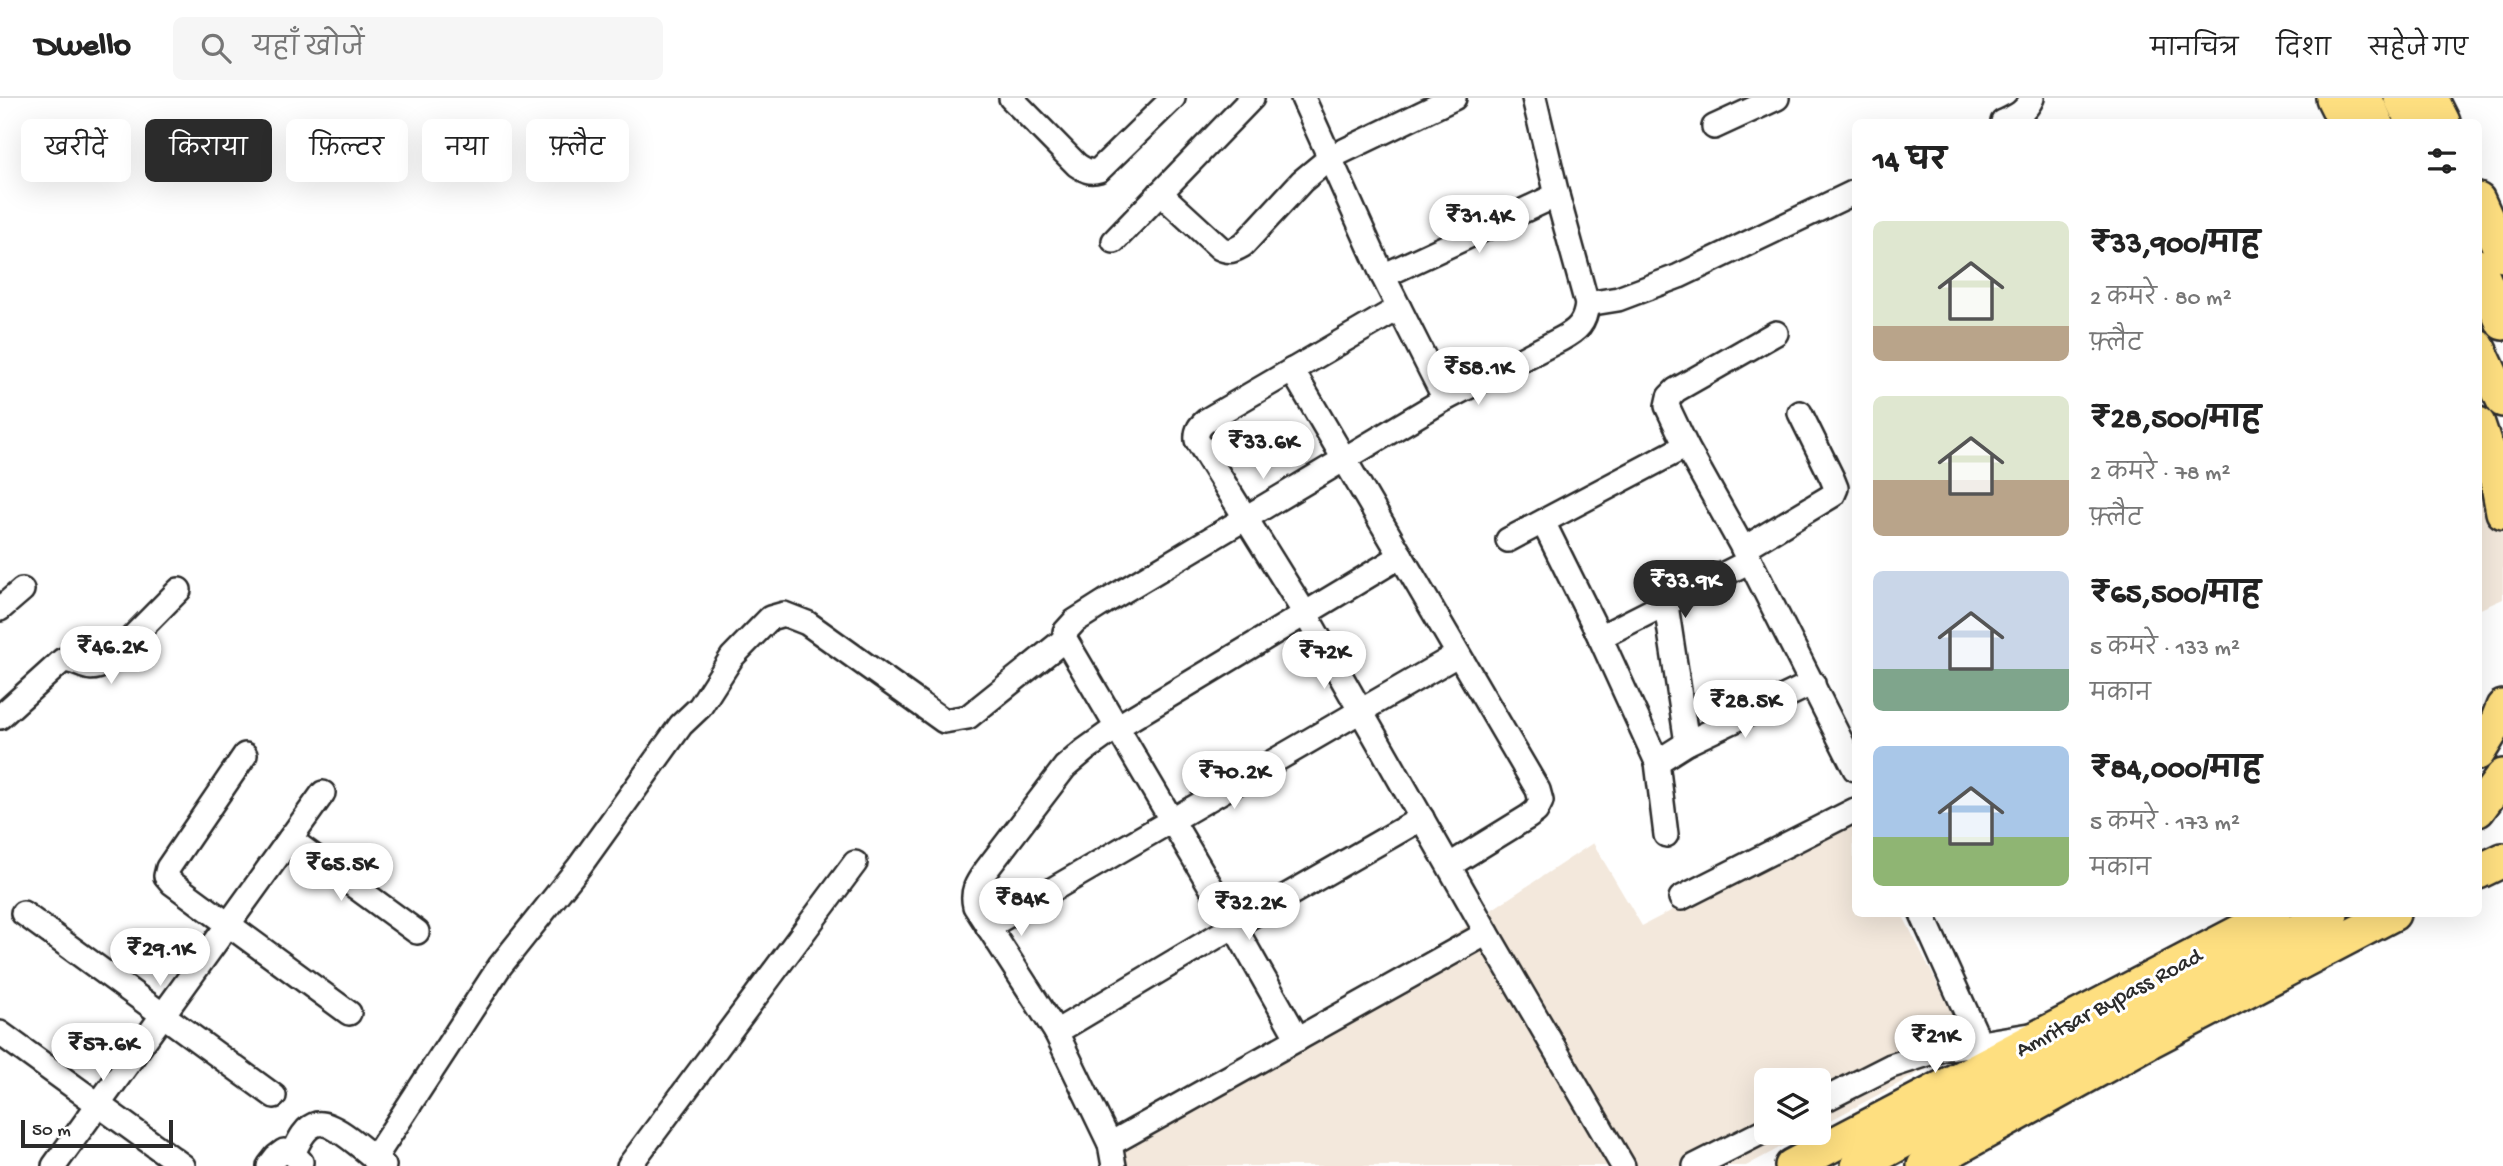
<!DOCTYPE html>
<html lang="hi">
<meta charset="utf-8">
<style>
body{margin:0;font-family:"Gochi Hand","Playpen Sans Deva",sans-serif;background:#f6f6f6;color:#222;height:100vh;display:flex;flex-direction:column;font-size:26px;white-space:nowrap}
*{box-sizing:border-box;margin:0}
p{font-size:23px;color:#767676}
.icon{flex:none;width:38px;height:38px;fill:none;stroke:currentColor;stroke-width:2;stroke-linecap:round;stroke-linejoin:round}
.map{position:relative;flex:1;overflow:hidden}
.panel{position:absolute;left:1852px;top:21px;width:630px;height:798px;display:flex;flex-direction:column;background:#fff;border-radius:10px;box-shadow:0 7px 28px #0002}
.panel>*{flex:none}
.guide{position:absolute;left:21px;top:21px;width:665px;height:63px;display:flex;gap:14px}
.fabs{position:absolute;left:1754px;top:970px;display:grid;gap:14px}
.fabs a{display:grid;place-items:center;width:77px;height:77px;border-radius:10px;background:#fff;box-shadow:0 7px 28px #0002;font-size:35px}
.scale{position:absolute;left:21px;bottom:18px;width:152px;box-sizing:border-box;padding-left:7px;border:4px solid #2b2b2b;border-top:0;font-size:19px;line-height:24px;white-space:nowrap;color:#2b2b2b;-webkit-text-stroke:5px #fff;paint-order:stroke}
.price{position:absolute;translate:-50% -60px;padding:0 16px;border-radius:24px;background:#fff;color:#222;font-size:23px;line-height:46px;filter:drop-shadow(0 2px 4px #0008)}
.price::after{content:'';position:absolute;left:50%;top:42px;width:21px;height:16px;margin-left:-10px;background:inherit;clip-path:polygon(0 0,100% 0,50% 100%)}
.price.active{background:#2b2b2b;color:#fff}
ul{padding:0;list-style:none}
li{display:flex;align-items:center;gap:21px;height:175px;padding:0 21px}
li span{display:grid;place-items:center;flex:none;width:196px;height:140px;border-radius:10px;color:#555}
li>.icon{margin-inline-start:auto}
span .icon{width:84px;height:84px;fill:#fffc;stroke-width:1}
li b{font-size:30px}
h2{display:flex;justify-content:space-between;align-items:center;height:84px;padding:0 21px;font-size:30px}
.tag{padding:0 24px;border-radius:10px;background:#fff;box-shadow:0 7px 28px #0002;font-size:24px;line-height:63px}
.tag.active{background:#2b2b2b;color:#fff}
header{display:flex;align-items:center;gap:42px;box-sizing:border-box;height:98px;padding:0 35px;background:#fff;border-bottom:2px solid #e0e0e0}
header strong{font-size:33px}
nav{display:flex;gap:38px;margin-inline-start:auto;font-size:24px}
.search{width:490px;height:63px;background:#f6f6f6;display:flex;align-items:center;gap:18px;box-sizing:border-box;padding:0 24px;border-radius:10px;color:#767676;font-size:26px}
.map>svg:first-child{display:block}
.built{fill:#f3e8dc}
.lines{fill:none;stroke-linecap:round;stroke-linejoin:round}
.minor-casing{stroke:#2b2b2b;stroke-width:28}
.highway-casing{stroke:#2b2b2b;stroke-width:38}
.minor{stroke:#fff;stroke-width:23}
.highway{stroke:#fedf80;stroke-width:33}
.labels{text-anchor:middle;stroke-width:6;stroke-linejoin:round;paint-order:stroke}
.street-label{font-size:23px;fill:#2b2b2b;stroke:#fff}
</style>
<header>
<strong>Dwello</strong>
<div class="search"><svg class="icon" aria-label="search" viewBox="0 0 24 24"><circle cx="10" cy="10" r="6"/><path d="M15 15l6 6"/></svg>यहाँ खोजें</div>
<nav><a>मानचित्र</a><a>दिशा</a><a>सहेजे गए</a></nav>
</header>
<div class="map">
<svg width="2503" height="1068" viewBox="0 0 2503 1068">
<rect width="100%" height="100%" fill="#fff"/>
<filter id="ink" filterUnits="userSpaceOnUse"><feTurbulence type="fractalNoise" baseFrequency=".0143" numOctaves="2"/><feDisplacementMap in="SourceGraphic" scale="14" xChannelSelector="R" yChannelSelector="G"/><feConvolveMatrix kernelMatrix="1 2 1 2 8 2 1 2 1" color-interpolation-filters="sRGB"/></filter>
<g filter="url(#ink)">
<g class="built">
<polygon points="2478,303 2503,370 2503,501 2478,512"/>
<polygon points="1853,718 1855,816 1902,816 1969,948 1818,1029 1818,982 1766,982 1766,1034 1809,1034 1746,1068 1113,1068 1110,1063 1593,745 1642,828"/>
</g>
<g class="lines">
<defs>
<g id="minor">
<path d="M 1011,0 L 1077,67 C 1085,72 1089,75 1099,72 L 1173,0"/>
<path d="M 1303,0 L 1383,178 L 1445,301 L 1561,241 C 1578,232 1585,225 1587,206 L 1557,97 L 1534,0"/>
<path d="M 2003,24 C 2016,18 2026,14 2032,0"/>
<polyline points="1714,29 1777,0"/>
<path d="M 1160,95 L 1220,150 C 1230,155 1234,152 1243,147 L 1302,83 L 1331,59 L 1454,0"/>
<polyline points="1114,143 1252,0"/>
<polyline points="1383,178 1557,97"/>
<polyline points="1587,206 1618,201 1679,178 1855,94"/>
<path d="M 1399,210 L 1207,322 C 1200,328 1196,332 1197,342 L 1306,517 L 1487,835 L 1623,1068"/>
<polyline points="1776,235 1676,292 1669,299 1667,308 1686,348 1750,463 1855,671"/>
<polyline points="1292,272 1401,458"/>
<polyline points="1543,424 1600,539 1657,664 1666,737"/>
<polyline points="1508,442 1686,348"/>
<polyline points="1743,451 1833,397 1836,390 1832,380 1800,315"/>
<polyline points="1666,507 1687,645"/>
<polyline points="0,511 22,492"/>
<polyline points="1600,539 1750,463"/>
<path d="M 0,619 L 63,562 C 83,563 85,577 107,565 L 179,492"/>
<polyline points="245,657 168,770 166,778 172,785 349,915"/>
<polyline points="1657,664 1687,645 1813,585"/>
<polyline points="290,741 417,834"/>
<polyline points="1681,800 1855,712"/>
<polyline points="23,815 274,998"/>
<polyline points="1922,816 1985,956"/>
<polyline points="988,829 1457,557"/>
<polyline points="1056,934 1234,828 1422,720"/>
<polyline points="0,935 183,1068"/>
<polyline points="1298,941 1234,828 1065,541 1065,534 1075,523 1105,504 1445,301"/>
<polyline points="1818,1005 1891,968 1943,951 2030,937"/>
<polyline points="1110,1046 1487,835"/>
<path d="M 293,1056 C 298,1045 304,1029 317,1026 C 333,1022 371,1058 384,1068"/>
<polyline points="374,1061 500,868 579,769 681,627 700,609 732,559 770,520 784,516 807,525 944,623 968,619 1065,541"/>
<polyline points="54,1068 323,695"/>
<polyline points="269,1068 276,1059 284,1053 293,1056 301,1064"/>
<polyline points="629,1068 855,765"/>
<path d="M 1114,1068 L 1110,1046 L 1056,934 L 975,808 C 971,792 978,784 987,771 L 1065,669 L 1085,652 L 1117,629 L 1401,458 L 1538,692 L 1541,703 L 1536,713 L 1528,719 L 1450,767"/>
<polyline points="1695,1068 1766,1032"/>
</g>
<g id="highway">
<polyline points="2333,0 2345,24"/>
<polyline points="2365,0 2376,24"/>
<polyline points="2401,0 2413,24"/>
<polyline points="2431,0 2443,24"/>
<polyline points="2478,102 2503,157"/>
<polyline points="2478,168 2503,225"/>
<polyline points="2478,249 2503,302"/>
<polyline points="2478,326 2497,382 2503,414"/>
<polyline points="2478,655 2497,624 2503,609"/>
<polyline points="2478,712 2503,678"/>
<polyline points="2478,774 2503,762"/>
<polyline points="1792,1068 2274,816"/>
<polyline points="1858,1068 2080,946 2331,816"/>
<polyline points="1924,1068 2150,943 2393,816"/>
</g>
</defs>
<use href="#minor" class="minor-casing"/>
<use href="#highway" class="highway-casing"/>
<use href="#minor" class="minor"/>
<use href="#highway" class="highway"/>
</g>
</g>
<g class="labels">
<g class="street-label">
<text transform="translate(2108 903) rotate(-28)" y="8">Amritsar Bypass Road</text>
</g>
</g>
</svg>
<div class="fabs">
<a><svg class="icon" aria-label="layers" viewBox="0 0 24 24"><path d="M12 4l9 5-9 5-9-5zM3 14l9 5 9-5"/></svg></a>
</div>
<div class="scale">50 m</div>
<b class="price" style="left:1479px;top:157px">₹31.4K</b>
<b class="price" style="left:1478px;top:309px">₹58.1K</b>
<b class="price" style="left:1263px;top:383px">₹33.6K</b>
<b class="price active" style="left:1685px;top:522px">₹33.9K</b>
<b class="price" style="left:111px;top:588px">₹46.2K</b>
<b class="price" style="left:1324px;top:593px">₹72K</b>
<b class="price" style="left:1745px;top:642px">₹28.5K</b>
<b class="price" style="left:1234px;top:713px">₹70.2K</b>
<b class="price" style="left:341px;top:805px">₹65.5K</b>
<b class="price" style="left:1021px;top:840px">₹84K</b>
<b class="price" style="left:1249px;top:844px">₹32.2K</b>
<b class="price" style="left:160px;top:890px">₹29.1K</b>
<b class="price" style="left:1935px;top:977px">₹21K</b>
<b class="price" style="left:103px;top:985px">₹57.6K</b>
<div class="guide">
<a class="tag">खरीदें</a>
<a class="tag active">किराया</a>
<a class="tag">फ़िल्टर</a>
<a class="tag">नया</a>
<a class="tag">फ़्लैट</a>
</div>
<section class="panel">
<h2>14 घर<svg class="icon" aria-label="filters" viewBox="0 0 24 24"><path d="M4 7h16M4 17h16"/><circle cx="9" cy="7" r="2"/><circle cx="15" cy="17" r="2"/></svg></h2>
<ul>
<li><span style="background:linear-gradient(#dfe7d0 75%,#b9a48a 0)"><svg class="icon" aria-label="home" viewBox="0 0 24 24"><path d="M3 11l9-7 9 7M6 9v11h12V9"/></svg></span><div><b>₹33,900/माह</b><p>2 कमरे · 80 m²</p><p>फ़्लैट</p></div></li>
<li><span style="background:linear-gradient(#dfe7d0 60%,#b9a48a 0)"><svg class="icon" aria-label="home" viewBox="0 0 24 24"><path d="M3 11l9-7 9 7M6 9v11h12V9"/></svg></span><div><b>₹28,500/माह</b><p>2 कमरे · 78 m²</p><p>फ़्लैट</p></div></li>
<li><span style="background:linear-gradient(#c9d6e8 70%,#7fa58c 0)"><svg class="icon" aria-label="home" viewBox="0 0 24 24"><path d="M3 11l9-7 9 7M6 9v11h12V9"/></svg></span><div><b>₹65,500/माह</b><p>5 कमरे · 133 m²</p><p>मकान</p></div></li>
<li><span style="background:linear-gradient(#a9c7e8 65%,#8fb573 0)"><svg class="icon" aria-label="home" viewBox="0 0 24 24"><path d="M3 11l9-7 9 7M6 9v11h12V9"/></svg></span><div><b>₹84,000/माह</b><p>5 कमरे · 173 m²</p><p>मकान</p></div></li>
</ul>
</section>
</div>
